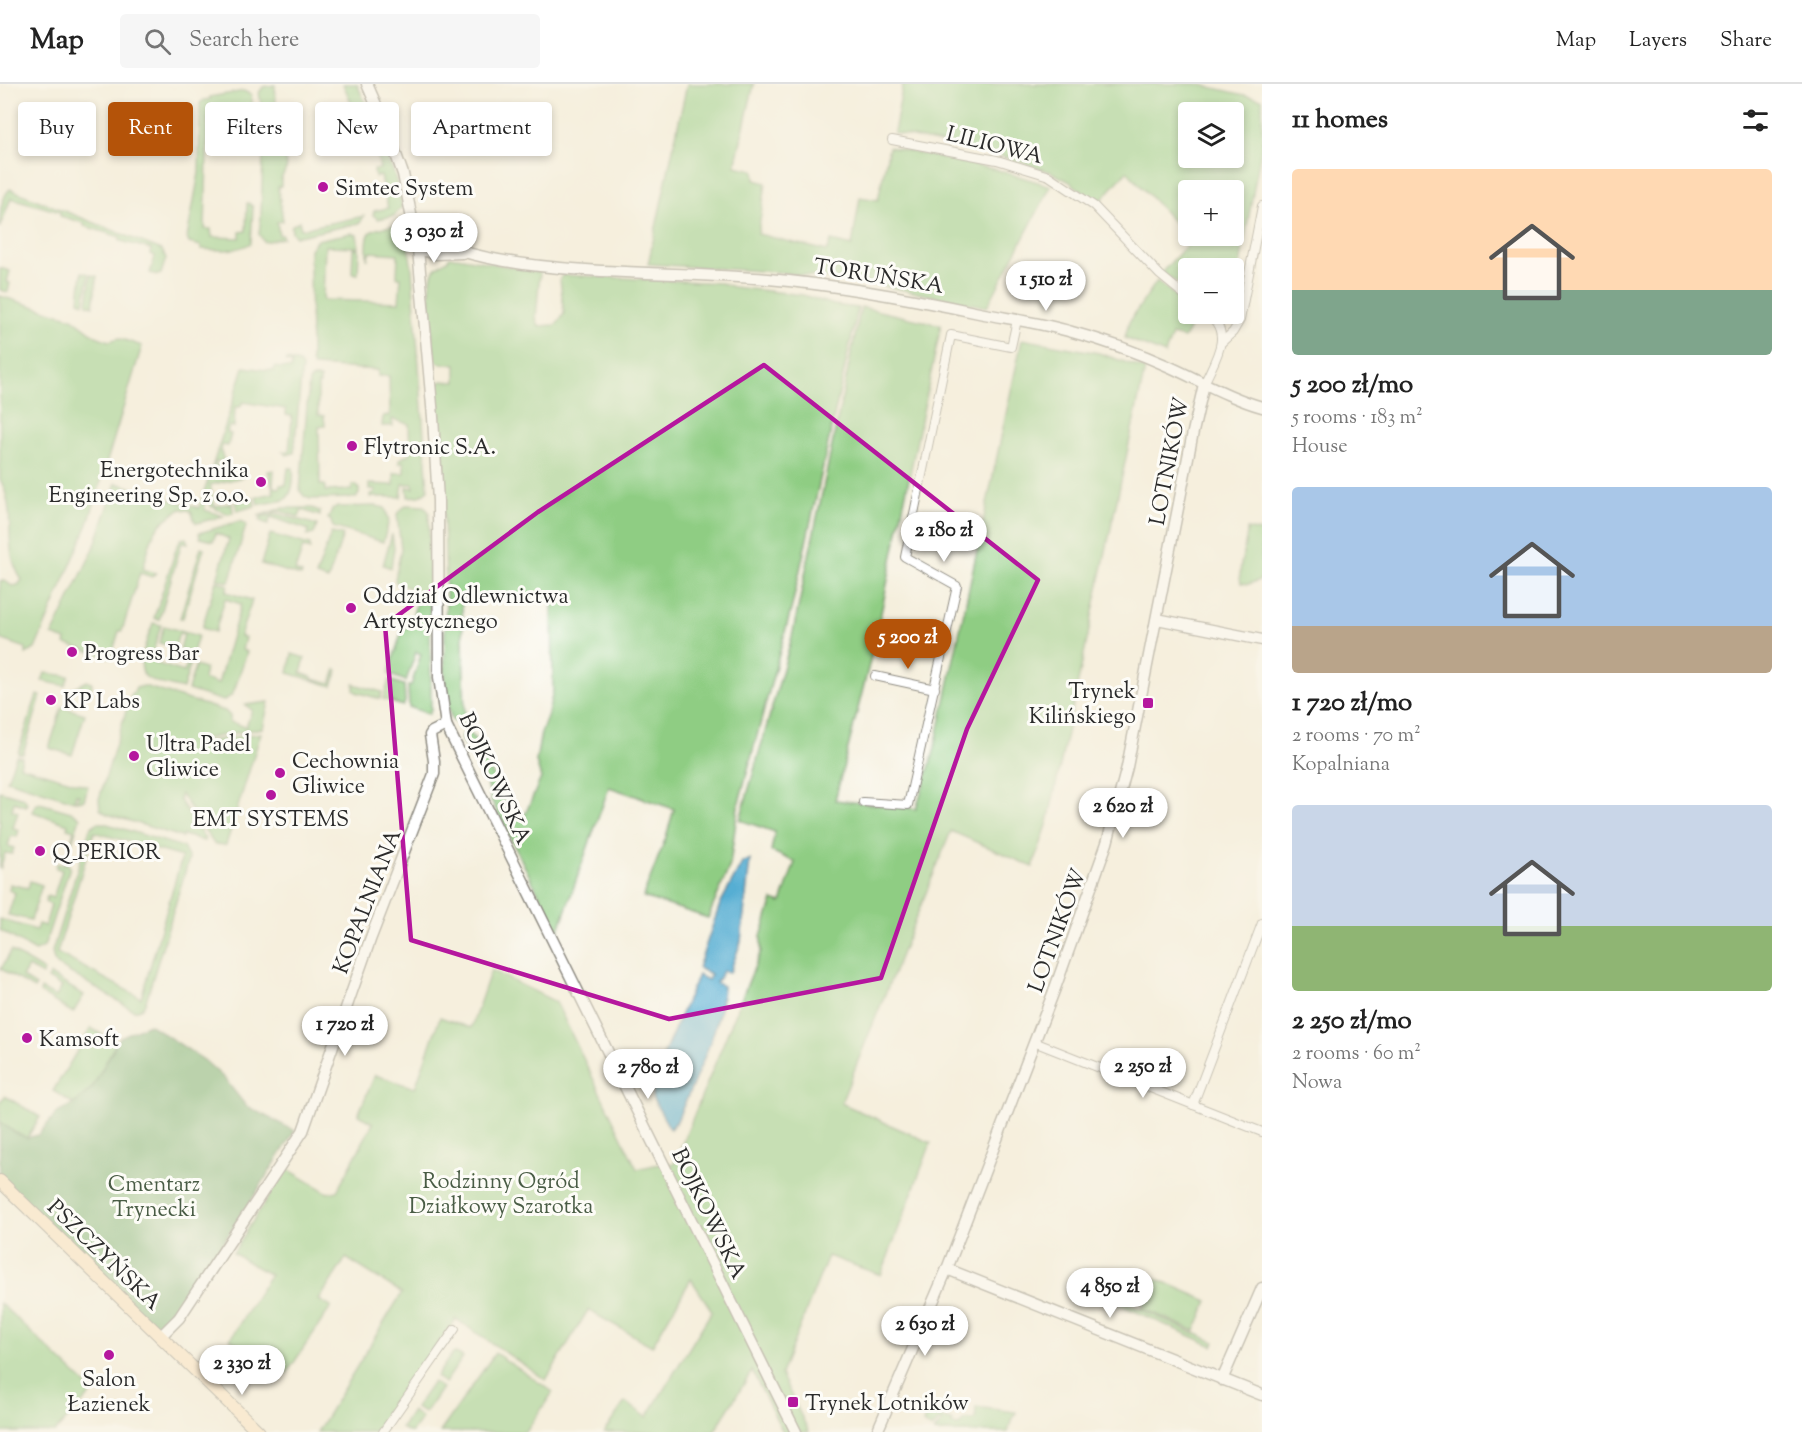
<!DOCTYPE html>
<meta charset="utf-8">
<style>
body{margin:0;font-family:"Sorts Mill Goudy",serif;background:#f6f6f6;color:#222;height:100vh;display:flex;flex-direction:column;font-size:22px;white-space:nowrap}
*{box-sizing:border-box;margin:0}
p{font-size:20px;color:#767676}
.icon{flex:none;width:33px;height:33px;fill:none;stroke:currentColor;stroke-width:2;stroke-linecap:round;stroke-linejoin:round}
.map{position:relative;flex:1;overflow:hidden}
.side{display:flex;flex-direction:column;background:#fff;width:540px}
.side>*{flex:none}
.guide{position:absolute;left:18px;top:18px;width:570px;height:54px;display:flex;gap:12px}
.controls{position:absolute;left:1178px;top:18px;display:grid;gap:12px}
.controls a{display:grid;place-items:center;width:66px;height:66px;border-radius:6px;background:#fff;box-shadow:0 3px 9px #0003;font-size:30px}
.price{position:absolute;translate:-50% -51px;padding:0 14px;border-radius:21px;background:#fff;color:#222;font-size:20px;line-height:39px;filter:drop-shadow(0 2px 3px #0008)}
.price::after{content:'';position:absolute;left:50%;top:36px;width:18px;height:14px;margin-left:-9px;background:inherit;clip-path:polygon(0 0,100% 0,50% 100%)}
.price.active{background:#b45309;color:#fff}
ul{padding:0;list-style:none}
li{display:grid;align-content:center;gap:12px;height:318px;padding:0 30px}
li span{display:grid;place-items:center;height:186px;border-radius:6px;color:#555}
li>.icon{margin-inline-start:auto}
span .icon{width:108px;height:108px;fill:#fffc;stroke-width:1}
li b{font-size:26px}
h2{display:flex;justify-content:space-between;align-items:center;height:72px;padding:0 30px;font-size:26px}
.pill{padding:0 21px;border-radius:6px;background:#fff;box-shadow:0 3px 9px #0003;font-size:21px;line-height:54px}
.pill.active{background:#b45309;color:#fff}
header{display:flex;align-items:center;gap:36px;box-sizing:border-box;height:84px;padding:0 30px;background:#fff;border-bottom:2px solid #e0e0e0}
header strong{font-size:28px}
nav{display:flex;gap:33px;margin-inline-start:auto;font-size:21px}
.search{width:420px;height:54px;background:#f6f6f6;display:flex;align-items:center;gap:15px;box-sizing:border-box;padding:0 21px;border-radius:6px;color:#767676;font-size:22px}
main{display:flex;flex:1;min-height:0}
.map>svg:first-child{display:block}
.green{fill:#8fcd83;stroke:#5d7c57;stroke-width:1.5;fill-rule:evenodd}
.forest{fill:#73b071;stroke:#4f6e4e;stroke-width:1.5}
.water{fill:#56aed3;stroke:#406c7f;stroke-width:1.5}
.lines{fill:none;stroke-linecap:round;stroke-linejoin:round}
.minor-casing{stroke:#908d84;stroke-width:10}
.tertiary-casing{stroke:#908d84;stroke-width:13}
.secondary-casing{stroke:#908d84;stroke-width:14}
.minor{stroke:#fff;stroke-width:8}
.tertiary{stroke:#fff;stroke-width:10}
.secondary{stroke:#fce5c4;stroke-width:12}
.marked{fill:none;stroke:#b5179e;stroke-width:4.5;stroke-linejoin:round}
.poi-dot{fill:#b5179e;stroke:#fdfcf7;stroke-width:2}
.labels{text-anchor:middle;stroke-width:6;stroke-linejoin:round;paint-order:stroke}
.street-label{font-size:22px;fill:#2b2b2b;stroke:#fdfcf7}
.poi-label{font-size:22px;fill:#2b2b2b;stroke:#fdfcf7;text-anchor:start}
.park-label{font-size:22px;fill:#495c45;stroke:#fdfcf7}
</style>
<header>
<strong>Map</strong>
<div class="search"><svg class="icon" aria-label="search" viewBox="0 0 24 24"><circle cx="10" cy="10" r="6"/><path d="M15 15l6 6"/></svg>Search here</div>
<nav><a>Map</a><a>Layers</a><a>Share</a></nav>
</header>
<main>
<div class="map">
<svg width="1262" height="1348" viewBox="0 0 1262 1348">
<rect width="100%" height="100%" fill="#fdfcf7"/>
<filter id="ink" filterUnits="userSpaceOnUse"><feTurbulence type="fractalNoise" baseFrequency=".0167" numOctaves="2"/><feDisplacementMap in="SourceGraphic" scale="12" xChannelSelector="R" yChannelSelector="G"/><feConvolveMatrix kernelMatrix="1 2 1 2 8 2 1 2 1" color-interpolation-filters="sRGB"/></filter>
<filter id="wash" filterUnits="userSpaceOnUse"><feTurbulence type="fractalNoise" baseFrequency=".008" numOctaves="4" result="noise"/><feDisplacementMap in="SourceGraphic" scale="24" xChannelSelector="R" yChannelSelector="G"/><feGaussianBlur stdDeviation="1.35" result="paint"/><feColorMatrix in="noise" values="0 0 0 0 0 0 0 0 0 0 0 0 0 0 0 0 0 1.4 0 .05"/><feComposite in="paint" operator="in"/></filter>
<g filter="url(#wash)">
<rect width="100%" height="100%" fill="#f5efdd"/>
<g class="green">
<path d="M 343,0 L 357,0 C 374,40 395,80 402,123 L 394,132 L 378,135 L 373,131 L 374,127 L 388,124 L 381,92 L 375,93 L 374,86 L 380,85 L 374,53 L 367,54 Z"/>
<polygon points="687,0 754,0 735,82 754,86 755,96 766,99 758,150 827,167 831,157 852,162 860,113 878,116 889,63 998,86 1051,102 987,223 868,199 776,188 648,180"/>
<path d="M 903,0 L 1197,0 L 1262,15 L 1262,60 L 1233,219 L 1233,184 L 1188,184 L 1188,207 L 1162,188 L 1191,157 L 1127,87 L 1098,120 L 1070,98 L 1051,88 L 998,71 L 894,49 ZM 1188,28 L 1233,28 L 1233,74 L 1188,74 ZM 1188,106 L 1233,106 L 1233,152 L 1188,152 Z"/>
<polygon points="275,1 277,39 287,83 281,95 281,102 278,103 283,137 277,138 279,151 282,151 283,154 264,158 259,150 261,132 264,38 259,9 263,3"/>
<path d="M 244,7 L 251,11 L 254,29 L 252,34 L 244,35 L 244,28 L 215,27 L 214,35 L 208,35 L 205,145 L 211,145 L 212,153 L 240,154 L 240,148 L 246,147 L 247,119 L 249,119 L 253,123 L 251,159 C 238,168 216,166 201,165 L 201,162 L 189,159 L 187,154 L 199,89 L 200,19 L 204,16 L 210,15 L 210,13 Z"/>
<path d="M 10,105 L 162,166 L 166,174 L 161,190 L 158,191 L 150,189 L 155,172 L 150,170 L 151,165 L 120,157 L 120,153 L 84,142 L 84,139 L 60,132 L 60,128 L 11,114 L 0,144 C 0,131 0,114 10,105 Z"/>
<polygon points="364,132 360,139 299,152 295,152 292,148 291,142 299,137 301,145"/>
<path d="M 396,141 L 406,146 L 412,186 L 428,406 L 420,412 L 408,413 L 407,403 L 414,404 L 413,400 L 403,400 L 401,413 L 370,413 L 370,410 L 375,409 L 375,405 L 369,405 L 369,400 L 394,401 L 394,389 L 404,389 L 404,378 L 399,379 L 399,376 L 410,369 L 409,340 L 392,335 L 393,342 L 382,342 L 383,332 L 390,331 L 389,292 L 378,292 L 378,286 L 313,282 L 311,278 L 310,165 L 317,156 L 351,149 L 357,151 L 359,163 L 325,162 L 323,216 L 399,218 L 401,193 L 397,193 L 398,170 L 369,168 L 368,175 L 367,175 C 367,145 366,146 396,141 Z"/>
<polygon points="353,164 359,165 358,190 352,189"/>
<path d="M 449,173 L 457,173 L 540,188 L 536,234 L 539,242 L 556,241 L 564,230 L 560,195 L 563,191 L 721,199 L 733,203 L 803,211 L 834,221 L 858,224 L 792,522 L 738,722 L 730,781 L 708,834 L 643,813 L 666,753 L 674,725 L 609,703 L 558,848 L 491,716 C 488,691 471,676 461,655 L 463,650 L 469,648 L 480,662 L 507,722 L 513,729 L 524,733 L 541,694 L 536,677 L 541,649 L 548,630 L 553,607 L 552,513 L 462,514 L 465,637 L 462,641 L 452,636 C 440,604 446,544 446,508 C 445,439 441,370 436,301 L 442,297 L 456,298 L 456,281 L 439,279 L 435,275 C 433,257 425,200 434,186 C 438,181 444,178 449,175 Z"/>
<polygon points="0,184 10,187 7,198 10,199 8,208 0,206"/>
<polygon points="82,188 89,190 84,219 79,217"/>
<polygon points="91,191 97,192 93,222 87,220"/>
<polygon points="1157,197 1188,222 1188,230 1198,230 1184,254 1172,251 1165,270 1125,254 1129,238"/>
<path d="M 0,212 L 72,234 L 96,252 L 109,257 L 119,254 L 142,262 L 88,440 L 35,565 L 26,570 L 26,564 L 0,555 L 0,497 L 5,497 L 12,502 L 18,501 L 22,496 C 0,463 19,432 0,395 Z"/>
<polygon points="861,223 941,241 876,553 835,716 916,725 934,668 1022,255 1099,269 1145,285 1048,738 1033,783 951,747 841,1019 931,1059 881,1191 828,1172 781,1290 809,1348 783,1348 752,1287 714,1348 604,1348 625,1318 647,1333 712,1227 691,1195 652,1262 588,1226 546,1296 456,1235 375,1348 317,1348 402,1209 346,1174 319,1216 331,1223 287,1289 230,1255 270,1191 233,1169 286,1084 328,1109 337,1107 373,1039 358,1031 375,991 415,1004 440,933 471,944 491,886 556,918 637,1085 663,1079 674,1080 761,867 761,852 773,816 781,819 795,778 771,767 775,748 740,736 792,553"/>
<path d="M 287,276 L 299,279 L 302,283 L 294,369 L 287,371 L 283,367 L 289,368 L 292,332 L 286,331 L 286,325 L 243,318 L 240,323 L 235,323 L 234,343 L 229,342 L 227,349 L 231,350 L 228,362 L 222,361 L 221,368 L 224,376 L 215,378 L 215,382 L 218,381 L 221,393 L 238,389 L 243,393 L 210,401 L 215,422 L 232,419 L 233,429 L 228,430 L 216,425 L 215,423 L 211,423 L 209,415 L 204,417 L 205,426 L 223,432 L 198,439 L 195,438 L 191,427 L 181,425 C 150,443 152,453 143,485 L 156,489 L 152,493 L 140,489 L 122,547 L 119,547 L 111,574 L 65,560 L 66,556 L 52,551 L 94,464 L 116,399 L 199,424 L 244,283 L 274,287 L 275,283 L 291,285 L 292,279 L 286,278 Z"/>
<polygon points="312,294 320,294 320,300 318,300 318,331 324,332 325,342 319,343 320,401 325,401 325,407 352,406 352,401 356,401 359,405 359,410 356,414 310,415 304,412 300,407 309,297"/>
<path d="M 288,384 L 293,384 C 294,395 294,408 285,416 L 258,421 L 256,413 L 274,409 L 268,387 L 274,386 L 273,403 L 279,404 L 280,401 L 286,401 Z"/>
<polygon points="253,414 255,422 237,427 235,418"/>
<polygon points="406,421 424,422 429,428 431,626 429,630 409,623 408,602 411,602 421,570 416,568 406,597 388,590 403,544 409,543 420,508 396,499 395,495 401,465 397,430"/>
<polygon points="376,422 385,424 389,437 383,458 333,443 330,435 328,435 332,425 336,423"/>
<polygon points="282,424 312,424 320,427 320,432 302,426 299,433 280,427 258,432"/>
<polygon points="279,430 317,441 314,450 307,452 309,446 271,433 268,440 260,437 261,433"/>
<polygon points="240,437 246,440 246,442 229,498 217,495 229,455 216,449 213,457 200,454 199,449"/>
<path d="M 1247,445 L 1262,448 L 1262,495 L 1249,500 L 1241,499 C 1237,484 1247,461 1247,445 Z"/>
<polygon points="331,449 343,451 328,496 316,492"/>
<polygon points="270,450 310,461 310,465 303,463 295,487 302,490 301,492 261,480"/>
<polygon points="392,450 394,464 391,484 383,481"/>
<polygon points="186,454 188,459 182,458 159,536 154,534 177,462 181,455"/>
<polygon points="201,463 204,464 183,534 180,534"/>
<polygon points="216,497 228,501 226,508 252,516 240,552 245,554 242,566 247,568 234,607 231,612 223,617 188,606 195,582 205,585 203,595 218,600 241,520 225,515 215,548 202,544"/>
<path d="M 153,539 L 161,541 L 153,568 L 157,570 L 155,579 L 184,588 L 187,580 L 190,581 L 183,605 C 172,602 155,600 146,593 C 134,584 149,551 153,539 Z"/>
<polygon points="164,542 198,552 193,569 180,565 184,550 179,549 175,563 159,559"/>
<polygon points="292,570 305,574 301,589 312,593 312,595 331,599 336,585 338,586 332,602 288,589"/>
<polygon points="45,589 69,592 65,602 42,597"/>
<polygon points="389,596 404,601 405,618 403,622 383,615"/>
<polygon points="87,597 92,599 91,609 73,604"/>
<polygon points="354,600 382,608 380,615 356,608 354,606"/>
<polygon points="144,602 225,627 230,632 230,638 246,643 252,626 245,621 269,618 263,644 198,656 197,659 261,649 226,761 214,760 181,710 179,715 205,755 204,757 183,751 182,753 107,730 100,725 99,715 130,614 136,604"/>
<polygon points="37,611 41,612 23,670 18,669"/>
<polygon points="62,623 85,630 72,671 49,664"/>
<polygon points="16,672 22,673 20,682 88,702 84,716 76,717 79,711 76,710 74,717 7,696"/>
<polygon points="0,707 24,714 27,719 26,722 14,718 12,726 18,728 13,744 19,746 17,753 11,752 8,762 14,764 12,770 5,769 0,786"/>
<polygon points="40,719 74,729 80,734 71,761 70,761 74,746 67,744 68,740 33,728 35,721"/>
<path d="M 97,739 L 104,739 L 183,763 L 189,775 L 146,917 C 143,923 141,927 133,926 L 57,881 L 54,877 L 52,868 L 90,744 ZM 94,748 L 182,773 L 141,914 L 57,869 Z"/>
<polygon points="65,777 70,783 44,863 35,867 0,846 0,835 36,846 38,840 45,842 51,821 45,818 47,812 53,814 62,786 56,784 57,779 64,781"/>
<polygon points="30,797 42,801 31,836 8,831 15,809 9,806 10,800 28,804"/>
<polygon points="11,867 44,887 42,891 28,883 22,893 36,902 34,905 1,885"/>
<polygon points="50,891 84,911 73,929 40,909 41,905 56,913 62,903 48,895"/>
<polygon points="91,944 116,959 92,1004 74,1020 53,1007"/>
<polygon points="5,1012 40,1033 27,1054 16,1049 0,1038 0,1018"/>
<polygon points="1155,1194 1208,1217 1195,1247 1142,1224"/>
<polygon points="1120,1216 1215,1258 1213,1262 1118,1220"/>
<polygon points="0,1219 92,1306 92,1309 55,1348 0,1348"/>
<polygon points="456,1269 463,1273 445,1299 436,1293 452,1270"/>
<polygon points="495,1269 553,1308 526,1348 440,1348"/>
<polygon points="433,1298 442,1304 425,1329 415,1324"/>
<polygon points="976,1323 1016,1328 1007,1348 934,1348 942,1338 940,1336 932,1345 923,1339 928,1326 943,1330 942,1334 952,1337 952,1341 959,1342 964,1336 975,1336"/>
<polygon points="412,1327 422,1334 412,1348 408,1348 401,1344"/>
</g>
<polygon class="forest" points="149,940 204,976 224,994 246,1022 295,1047 246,1125 162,1248 0,1097 0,1038 16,1049 27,1054 38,1051 57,1029 74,1020 92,1004 120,953"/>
<path class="water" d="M 750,776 L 741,857 L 730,888 L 723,887 L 716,899 L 723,902 C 722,943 693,998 677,1037 L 670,1045 L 652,1013 L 659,981 L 698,891 L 708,896 L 711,890 L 698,884 L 720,820 L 742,779 Z"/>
</g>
<g filter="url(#ink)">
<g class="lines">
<defs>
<g id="minor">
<polyline points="892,56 997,76 1049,92 1094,122 1160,191 1188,214"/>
<polyline points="1222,258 1233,248 1240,236 1262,122"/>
<path d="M 1204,300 C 1215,275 1234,250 1208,230"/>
<polyline points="875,592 935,605"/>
<polyline points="863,718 908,721 957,502 905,473 951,251 1011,263 1017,236"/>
<polyline points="1034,958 1262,1048"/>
<polyline points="1193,1021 1262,839"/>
<polyline points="383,1348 455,1245"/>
</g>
<g id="tertiary">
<polyline points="367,0 388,48 403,90 418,165 433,333 438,417 439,593 446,641 796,1348"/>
<path d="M 415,146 C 455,175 538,183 586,186 C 647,190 708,190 768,195 C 839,201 909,214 979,229 C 1010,235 1042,239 1072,248 C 1106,257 1139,269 1170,283 C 1201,297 1230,314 1262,323"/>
<polyline points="418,165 436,170 462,169"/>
<polyline points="1157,535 1262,556"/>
<polyline points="947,1185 1262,1311"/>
<polyline points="160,1253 179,1234 303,1047 370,856 434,690 434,677 430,651 432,648 446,641"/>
<polyline points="1222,1296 1262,1204"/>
<polyline points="877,1348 947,1185 1054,907 1107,759 1127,683 1193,348 1204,300"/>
</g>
<polyline id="secondary" points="0,1097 259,1348"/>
</defs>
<use href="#minor" class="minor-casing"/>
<use href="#tertiary" class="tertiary-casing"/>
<use href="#secondary" class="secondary-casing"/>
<use href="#minor" class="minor"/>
<use href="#tertiary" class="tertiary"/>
<use href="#secondary" class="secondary"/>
</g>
</g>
<path d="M0 0H1262V1348H0ZM 764,281 L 1038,496 L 967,645 L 881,894 L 669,935 L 411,856 L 385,541 L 538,428 Z" fill="#f5efdd" fill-opacity=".55" fill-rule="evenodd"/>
<path class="marked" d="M 764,281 L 1038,496 L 967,645 L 881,894 L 669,935 L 411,856 L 385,541 L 538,428 Z"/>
<g class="poi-dot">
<circle cx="323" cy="103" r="6"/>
<circle cx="352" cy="362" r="6"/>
<circle cx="261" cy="398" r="6"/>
<circle cx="351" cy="524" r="6"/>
<circle cx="72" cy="568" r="6"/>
<circle cx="51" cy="616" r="6"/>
<rect x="1142" y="613" width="12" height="12" rx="3"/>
<circle cx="134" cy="672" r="6"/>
<circle cx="280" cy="689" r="6"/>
<circle cx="271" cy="711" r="6"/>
<circle cx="40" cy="767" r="6"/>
<circle cx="27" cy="954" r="6"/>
<circle cx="109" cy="1271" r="6"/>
<rect x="787" y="1312" width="12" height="12" rx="3"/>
</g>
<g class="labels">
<g class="street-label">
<text transform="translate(995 60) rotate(14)" y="8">LILIOWA</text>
<text transform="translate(879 191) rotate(9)" y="8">TORUŃSKA</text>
<text transform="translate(1168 377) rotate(-79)" y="8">LOTNIKÓW</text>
<text transform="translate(496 694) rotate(65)" y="8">BOJKOWSKA</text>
<text transform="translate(366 817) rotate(-69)" y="8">KOPALNIANA</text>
<text transform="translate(1056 846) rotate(-70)" y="8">LOTNIKÓW</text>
<text transform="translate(710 1129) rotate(64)" y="8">BOJKOWSKA</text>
<text transform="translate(105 1170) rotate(44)" y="8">PSZCZYŃSKA</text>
</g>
<g class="poi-label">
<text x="335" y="111">Simtec System</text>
<text x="364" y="370">Flytronic S.A.</text>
<text x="249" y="393" text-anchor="end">Energotechnika<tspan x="249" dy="25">Engineering Sp. z o.o.</tspan></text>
<text x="363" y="519">Oddział Odlewnictwa<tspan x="363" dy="25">Artystycznego</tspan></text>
<text x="84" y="576">Progress Bar</text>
<text x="1136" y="614" text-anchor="end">Trynek<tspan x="1136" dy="25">Kilińskiego</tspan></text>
<text x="63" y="624">KP Labs</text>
<text x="146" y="667">Ultra Padel<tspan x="146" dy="25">Gliwice</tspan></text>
<text x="292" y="684">Cechownia<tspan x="292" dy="25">Gliwice</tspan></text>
<text x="271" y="742" text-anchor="middle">EMT SYSTEMS</text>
<text x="52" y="775">Q_PERIOR</text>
<text x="39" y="962">Kamsoft</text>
<text x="109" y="1302" text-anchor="middle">Salon<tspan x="109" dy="25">Łazienek</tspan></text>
<text x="805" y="1326">Trynek Lotników</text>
</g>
<g class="park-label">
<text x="501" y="1104">Rodzinny Ogród<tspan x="501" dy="25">Działkowy Szarotka</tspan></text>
<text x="154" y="1107">Cmentarz<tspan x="154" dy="25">Trynecki</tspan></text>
</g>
</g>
</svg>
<div class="controls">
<a><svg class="icon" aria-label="layers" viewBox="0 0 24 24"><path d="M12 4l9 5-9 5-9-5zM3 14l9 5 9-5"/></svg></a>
<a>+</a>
<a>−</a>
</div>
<b class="price" style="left:434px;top:180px">3 030 zł</b>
<b class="price" style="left:1046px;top:228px">1 510 zł</b>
<b class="price" style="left:944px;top:479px">2 180 zł</b>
<b class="price active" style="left:908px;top:586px">5 200 zł</b>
<b class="price" style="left:1123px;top:755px">2 620 zł</b>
<b class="price" style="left:345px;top:973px">1 720 zł</b>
<b class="price" style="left:1143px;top:1015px">2 250 zł</b>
<b class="price" style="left:648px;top:1016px">2 780 zł</b>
<b class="price" style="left:1110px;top:1235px">4 850 zł</b>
<b class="price" style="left:925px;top:1273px">2 630 zł</b>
<b class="price" style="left:242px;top:1312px">2 330 zł</b>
<div class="guide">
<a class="pill">Buy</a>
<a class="pill active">Rent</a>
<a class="pill">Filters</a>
<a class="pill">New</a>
<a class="pill">Apartment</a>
</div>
</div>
<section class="side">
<h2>11 homes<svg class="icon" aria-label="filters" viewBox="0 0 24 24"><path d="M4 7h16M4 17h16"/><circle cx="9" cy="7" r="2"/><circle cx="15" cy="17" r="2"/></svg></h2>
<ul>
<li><span style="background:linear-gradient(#ffd9b3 65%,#7fa58c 0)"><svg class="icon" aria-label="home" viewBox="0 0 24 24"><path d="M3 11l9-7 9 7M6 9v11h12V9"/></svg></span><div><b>5 200 zł/mo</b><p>5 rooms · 183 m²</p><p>House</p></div></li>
<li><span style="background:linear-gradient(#a9c7e8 75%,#b9a48a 0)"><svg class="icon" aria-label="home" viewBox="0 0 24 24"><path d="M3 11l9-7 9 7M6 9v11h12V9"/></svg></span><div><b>1 720 zł/mo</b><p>2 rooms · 70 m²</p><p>Kopalniana</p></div></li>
<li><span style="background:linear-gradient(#c9d6e8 65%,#8fb573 0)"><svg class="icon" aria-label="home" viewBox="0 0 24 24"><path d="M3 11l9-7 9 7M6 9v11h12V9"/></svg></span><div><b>2 250 zł/mo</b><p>2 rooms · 60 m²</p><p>Nowa</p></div></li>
</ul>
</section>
</main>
